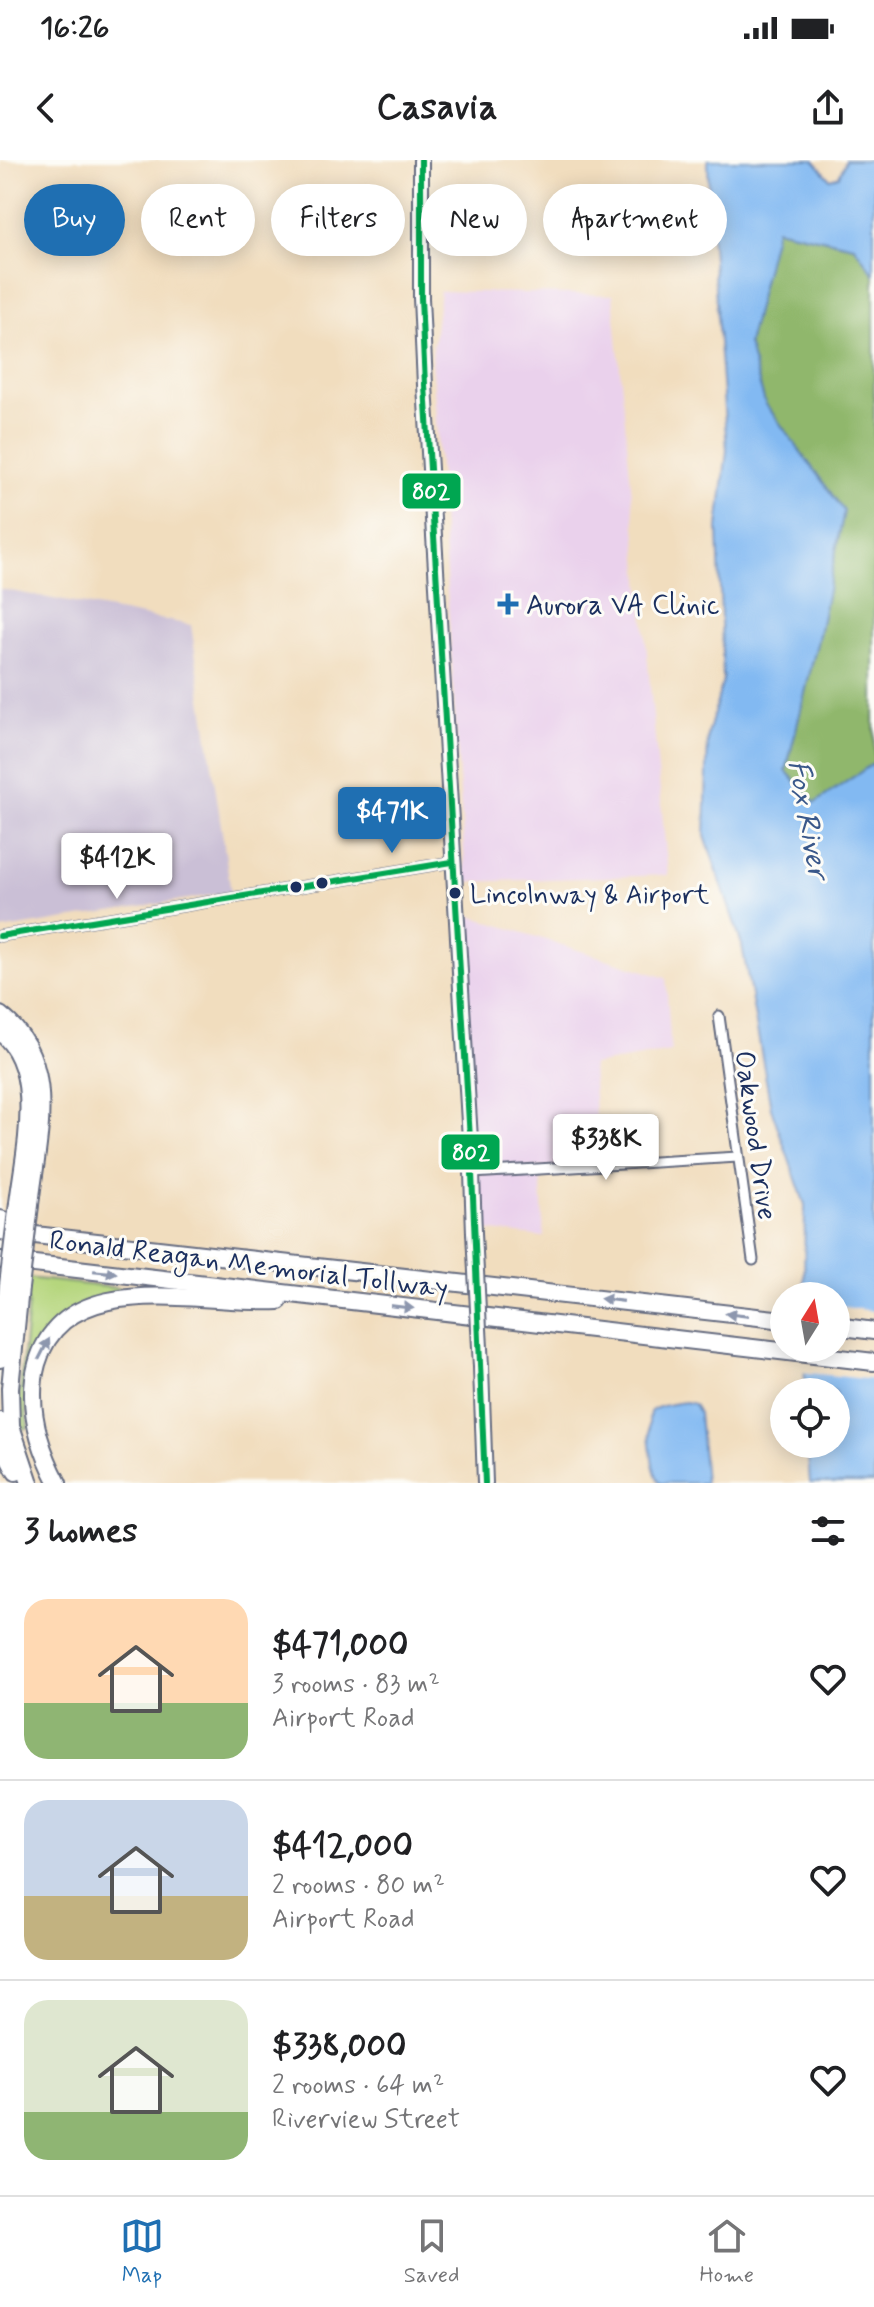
<!DOCTYPE html>
<meta charset="utf-8">
<style>
body{margin:0;font-family:Mynerve,sans-serif;background:#f2f2f2;color:#202124;height:100vh;display:flex;flex-direction:column;font-size:30px;white-space:nowrap}
*{box-sizing:border-box;margin:0}
p{font-size:26px;color:#757577}
.icon{flex:none;width:44px;height:44px;fill:none;stroke:currentColor;stroke-width:2;stroke-linecap:round;stroke-linejoin:round}
.map{position:relative;height:1323px;overflow:hidden}
.details{display:flex;flex-direction:column;background:#fff;flex:1}
.details>*{flex:none}
.guide{position:absolute;left:24px;top:24px;width:826px;height:72px;display:flex;gap:16px}
.needle{width:52px;rotate:11deg}
.fabs{position:absolute;left:770px;top:1122px;display:grid;gap:16px}
.fabs a{display:grid;place-items:center;width:80px;height:80px;border-radius:50%;background:#fff;box-shadow:0 4px 20px #0003;font-size:40px}
.price{position:absolute;translate:-50% -68px;padding:0 18px;border-radius:8px;background:#fff;color:#222;font-size:26px;line-height:52px;filter:drop-shadow(0 2px 4px #0008)}
.price::after{content:'';position:absolute;left:50%;top:48px;width:24px;height:18px;margin-left:-12px;background:inherit;clip-path:polygon(0 0,100% 0,50% 100%)}
.price.current{background:#1f6fb2;color:#fff}
ul{padding:0;list-style:none}
li{display:flex;align-items:center;gap:24px;height:200px;padding:0 24px}
li+li{border-top:2px solid #e0e0e0}
li span{display:grid;place-items:center;flex:none;width:224px;height:160px;border-radius:24px;color:#555}
li>.icon{margin-inline-start:auto}
span .icon{width:96px;height:96px;fill:#fffc;stroke-width:1}
li b{font-size:34px}
h2{display:flex;justify-content:space-between;align-items:center;height:96px;padding:0 24px;font-size:34px}
.chip{padding:0 28px;border-radius:36px;background:#fff;box-shadow:0 4px 20px #0003;font-size:28px;line-height:72px}
.chip.current{background:#1f6fb2;color:#fff}
.status{display:flex;justify-content:space-between;align-items:center;height:56px;padding:0 40px;background:#fff;direction:ltr}
.status svg{height:22px;fill:currentColor}
header{display:flex;justify-content:space-between;align-items:center;height:104px;padding:0 24px;background:#fff;font-size:36px;font-weight:700}
.menu{display:flex;justify-content:space-around;align-items:center;height:112px;border-top:2px solid #e0e0e0;background:#fff;font-size:22px;color:#757577}
.menu a{display:grid;justify-items:center;gap:4px}
.menu .current{color:#1f6fb2}
.map>svg:first-child{display:block}
.built{fill:#ead1ec}
.industrial{fill:#cabfd6}
.green{fill:#b5d67d;stroke:#68826e;stroke-width:2}
.forest{fill:#90b76c;stroke:#567365;stroke-width:2}
.water{fill:#82b9f2;stroke:#4e74a8;stroke-width:2}
.pier{fill:#f1ddbe}
.lines{fill:none;stroke-linecap:round;stroke-linejoin:round}
.street-casing{stroke:#666c80;stroke-width:13}
.primary-casing{stroke:#666c80;stroke-width:18}
.highway-casing{stroke:#666c80;stroke-width:20}
.street{stroke:#fff;stroke-width:9}
.primary{stroke:#fff;stroke-width:14}
.highway{stroke:#fff;stroke-width:16}
.primary-bridge-casing{stroke:#666c80;stroke-width:18;stroke-linecap:butt}
.highway-bridge-casing{stroke:#666c80;stroke-width:20;stroke-linecap:butt}
.primary-bridge{stroke:#fff;stroke-width:14}
.highway-bridge{stroke:#fff;stroke-width:16}
.bus-1-casing{stroke:#fdfcf7;stroke-width:12}
.bus-1{stroke:#00a651;stroke-width:6}
.oneway{fill:#8d97ae}
.poi-dot{fill:#1f6fb2;stroke:#fdfcf7;stroke-width:3}
.bus-dot{fill:#1b2f5e;stroke:#fdfcf7;stroke-width:3}
.labels{text-anchor:middle;stroke-width:6;stroke-linejoin:round;paint-order:stroke}
.bus-label{font-size:26px;fill:#1b2f5e;stroke:#fdfcf7;text-anchor:start}
.poi-label{font-size:28px;fill:#1b2f5e;stroke:#fdfcf7;text-anchor:start}
.street-label{font-size:28px;fill:#1b2f5e;stroke:#fdfcf7}
.water-label{font-size:30px;font-style:italic;fill:#3a588a;stroke:#fdfcf7}
.line-badge{stroke:#fdfcf7;stroke-width:3}
.badge-label{font-size:22px;text-anchor:middle;font-weight:bold;fill:#fff}
</style>
<div class="status"><b>16:26</b><svg viewBox="0 0 49 12"><path d="M0 12V9h3v3zM5 12V6h3v6zM10 12V3h3v9zM15 12V0h3v12zM26 1h20v11H26zM47 4h2v5h-2z"/></svg></div>
<header><svg class="icon" aria-label="back" viewBox="0 0 24 24"><path d="M15 5l-7 7 7 7"/></svg>Casavia<svg class="icon" aria-label="share" viewBox="0 0 24 24"><path d="M12 15V3M7 8l5-5 5 5M5 13v7h14v-7"/></svg></header>
<div class="map">
<svg width="874" height="1323" viewBox="0 0 874 1323">
<rect width="100%" height="100%" fill="#fdfcf7"/>
<filter id="ink" filterUnits="userSpaceOnUse"><feTurbulence type="fractalNoise" baseFrequency=".0125" numOctaves="2"/><feDisplacementMap in="SourceGraphic" scale="16" xChannelSelector="R" yChannelSelector="G"/><feConvolveMatrix kernelMatrix="1 2 1 2 8 2 1 2 1" color-interpolation-filters="sRGB"/></filter>
<filter id="wash" filterUnits="userSpaceOnUse"><feTurbulence type="fractalNoise" baseFrequency=".006" numOctaves="4" result="noise"/><feDisplacementMap in="SourceGraphic" scale="32" xChannelSelector="R" yChannelSelector="G"/><feGaussianBlur stdDeviation="1.8" result="paint"/><feColorMatrix in="noise" values="0 0 0 0 0 0 0 0 0 0 0 0 0 0 0 0 0 1.4 0 .05"/><feComposite in="paint" operator="in"/></filter>
<g filter="url(#wash)">
<rect width="100%" height="100%" fill="#f1ddbe"/>
<g class="built">
<polygon points="440,131 613,135 668,715 466,722 432,197"/>
<polygon points="458,752 666,818 671,892 592,905 598,1004 474,1011"/>
<polygon points="540,1010 544,1077 475,1069 473,1014"/>
</g>
<polygon class="industrial" points="0,429 191,465 231,732 0,770"/>
<path class="green" d="M 0,1115 L 126,1129 L 126,1132 C 94,1135 83,1140 60,1161 C 54,1166 46,1172 41,1178 C 22,1204 25,1238 28,1268 L 20,1269 L 18,1252 L 28,1143 L 0,1139 Z"/>
<polygon class="forest" points="775,69 854,86 874,114 874,603 815,643 786,611 818,479 844,351 765,243 748,184"/>
<g class="water">
<polygon points="708,0 814,0 830,19 839,16 846,0 874,0 874,114 854,86 776,69 748,184 765,243 844,351 818,479 786,611 815,643 874,603 874,1323 810,1323 807,1284 836,1284 836,1232 805,1232 804,1188 836,1188 836,1136 804,1136 805,1045 771,948 742,785 705,676 708,575 723,520 718,368 727,290 709,46"/>
<path d="M 686,1242 L 694,1244 L 699,1253 L 705,1321 L 704,1323 L 660,1323 C 651,1309 647,1269 650,1252 C 656,1245 677,1243 686,1242 Z"/>
</g>
<polygon class="pier" points="836,1146 874,1151 874,1220 801,1212 800,1188 836,1188"/>
</g>
<g filter="url(#ink)">
<g class="lines">
<defs>
<g id="street">
<polyline points="0,776 452,702"/>
<polyline points="719,856 753,1100"/>
<polyline points="472,1013 738,997"/>
</g>
<g id="primary">
<polyline points="421,0 421,138 425,225 472,1013 474,1073"/>
<polyline points="481,1207 485,1323"/>
</g>
<g id="highway">
<path d="M 0,855 C 61,901 37,980 30,1045"/>
<path d="M 0,872 C 46,909 24,992 18,1043"/>
<polyline points="0,1059 28,1067"/>
<polyline points="0,1071 784,1160"/>
<polyline points="0,1100 874,1202"/>
<polyline points="20,1128 10,1228 11,1266 30,1323"/>
<polyline points="836,1166 874,1171"/>
<polyline points="0,1199 8,1125"/>
<polyline points="0,1261 9,1299 16,1312"/>
<path d="M 58,1323 C 39,1287 26,1245 37,1204 C 65,1104 205,1146 279,1141"/>
</g>
</defs>
<use href="#street" class="street-casing"/>
<use href="#primary" class="primary-casing"/>
<use href="#highway" class="highway-casing"/>
<use href="#street" class="street"/>
<use href="#primary" class="primary"/>
<use href="#highway" class="highway"/>
<defs>
<polyline id="primary-bridge" points="474,1073 481,1207"/>
<g id="highway-bridge">
<polyline points="8,1125 18,1043"/>
<polyline points="20,1128 30,1045"/>
</g>
</defs>
<use href="#primary-bridge" class="primary-bridge-casing"/>
<use href="#highway-bridge" class="highway-bridge-casing"/>
<use href="#primary-bridge" class="primary-bridge"/>
<use href="#highway-bridge" class="highway-bridge"/>
<defs>
<g id="bus-1">
<polyline points="421,0 421,138 425,225 472,1013 485,1323"/>
<polyline points="0,776 452,702"/>
</g>
</defs>
<use href="#bus-1" class="bus-1-casing"/>
<use href="#bus-1" class="bus-1"/>
</g>
<defs><path id="oneway-solid" d="M-6-.8H1V-3.2L6.5 0L1 3.2V.8H-6Z" transform="scale(2)"/></defs>
<g class="oneway">
<use href="#oneway-solid" transform="translate(105 1112) rotate(6)"/>
<use href="#oneway-solid" transform="translate(612 1140) rotate(-173)"/>
<use href="#oneway-solid" transform="translate(402 1147) rotate(7)"/>
<use href="#oneway-solid" transform="translate(737 1155) rotate(-173)"/>
<use href="#oneway-solid" transform="translate(44 1189) rotate(-63)"/>
</g>
</g>
<path class="poi-dot" d="M504 432h8v8h8v8h-8v8h-8v-8h-8v-8h8z"/>
<g class="bus-dot">
<circle cx="322" cy="723" r="7"/>
<circle cx="296" cy="727" r="7"/>
<circle cx="455" cy="733" r="7"/>
</g>
<g class="labels">
<g class="bus-label">
<text x="470" y="743">Lincolnway &amp; Airport</text>
</g>
<g class="poi-label">
<text x="526" y="454">Aurora VA Clinic</text>
</g>
<g class="street-label">
<text transform="translate(757 975) rotate(82)" y="10">Oakwood Drive</text>
<text transform="translate(249 1103) rotate(7)" y="10">Ronald Reagan Memorial Tollway</text>
</g>
<g class="water-label">
<text transform="translate(809 659) rotate(80)" y="10">Fox River</text>
</g>
</g>
<g class="line-badge">
<rect x="401" y="312" width="61" height="38" rx="8" fill="#00a651"/>
<rect x="440" y="973" width="61" height="38" rx="8" fill="#00a651"/>
</g>
<g class="badge-label">
<text x="431" y="339">802</text>
<text x="471" y="1000">802</text>
</g>
</svg>
<div class="fabs">
<a><svg class="needle" viewBox="-14 -14 28 28"><path d="M0-13l5 13h-10z" fill="#e53935"/><path d="M0 13l5-13h-10z" fill="#757577"/></svg></a>
<a><svg class="icon" aria-label="locate" viewBox="0 0 24 24"><circle cx="12" cy="12" r="6"/><path d="M12 2v4M12 18v4M2 12h4M18 12h4"/></svg></a>
</div>
<b class="price current" style="left:392px;top:695px">$471K</b>
<b class="price" style="left:117px;top:741px">$412K</b>
<b class="price" style="left:606px;top:1022px">$338K</b>
<div class="guide">
<a class="chip current">Buy</a>
<a class="chip">Rent</a>
<a class="chip">Filters</a>
<a class="chip">New</a>
<a class="chip">Apartment</a>
</div>
</div>
<section class="details">
<h2>3 homes<svg class="icon" aria-label="filters" viewBox="0 0 24 24"><path d="M4 7h16M4 17h16"/><circle cx="9" cy="7" r="2"/><circle cx="15" cy="17" r="2"/></svg></h2>
<ul>
<li><span style="background:linear-gradient(#ffd9b3 65%,#8fb573 0)"><svg class="icon" aria-label="home" viewBox="0 0 24 24"><path d="M3 11l9-7 9 7M6 9v11h12V9"/></svg></span><div><b>$471,000</b><p>3 rooms · 83 m²</p><p>Airport Road</p></div><svg class="icon" aria-label="heart" viewBox="0 0 24 24"><path d="M12 20l-8-8c-3-5 5-10 8-4 3-6 11-1 8 4z"/></svg></li>
<li><span style="background:linear-gradient(#c9d6e8 60%,#c2b280 0)"><svg class="icon" aria-label="home" viewBox="0 0 24 24"><path d="M3 11l9-7 9 7M6 9v11h12V9"/></svg></span><div><b>$412,000</b><p>2 rooms · 80 m²</p><p>Airport Road</p></div><svg class="icon" aria-label="heart" viewBox="0 0 24 24"><path d="M12 20l-8-8c-3-5 5-10 8-4 3-6 11-1 8 4z"/></svg></li>
<li><span style="background:linear-gradient(#dfe7d0 70%,#8fb573 0)"><svg class="icon" aria-label="home" viewBox="0 0 24 24"><path d="M3 11l9-7 9 7M6 9v11h12V9"/></svg></span><div><b>$338,000</b><p>2 rooms · 64 m²</p><p>Riverview Street</p></div><svg class="icon" aria-label="heart" viewBox="0 0 24 24"><path d="M12 20l-8-8c-3-5 5-10 8-4 3-6 11-1 8 4z"/></svg></li>
</ul>
</section>
<nav class="menu">
<a class="current"><svg class="icon" aria-label="map" viewBox="0 0 24 24"><path d="M3 6l6-2 6 2 6-2v14l-6 2-6-2-6 2zM9 4v14M15 6v14"/></svg>Map</a>
<a><svg class="icon" aria-label="saved" viewBox="0 0 24 24"><path d="M7 4h10v16l-5-4-5 4z"/></svg>Saved</a>
<a><svg class="icon" aria-label="home" viewBox="0 0 24 24"><path d="M3 11l9-7 9 7M6 9v11h12V9"/></svg>Home</a>
</nav>
